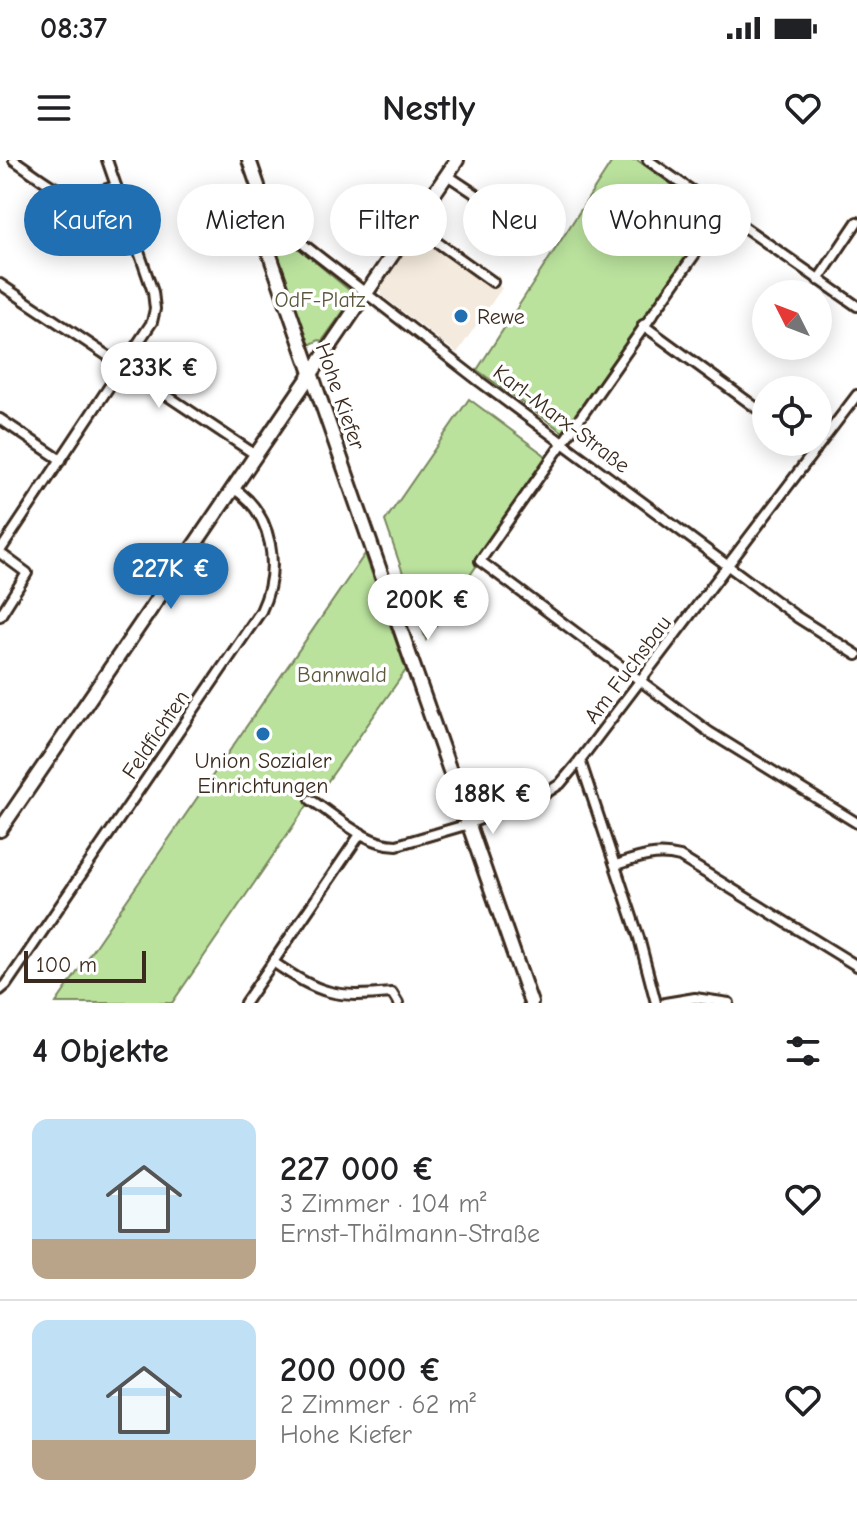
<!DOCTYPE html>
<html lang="de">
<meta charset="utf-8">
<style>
body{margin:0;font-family:"Comic Neue",sans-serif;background:#f6f6f6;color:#202124;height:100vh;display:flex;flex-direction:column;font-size:30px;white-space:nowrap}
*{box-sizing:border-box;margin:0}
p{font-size:26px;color:#757577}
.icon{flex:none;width:44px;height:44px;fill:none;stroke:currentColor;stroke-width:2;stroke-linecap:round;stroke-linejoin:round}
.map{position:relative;height:843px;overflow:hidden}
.sheet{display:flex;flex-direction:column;background:#fff;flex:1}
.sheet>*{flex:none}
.guide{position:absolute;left:24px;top:24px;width:810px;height:72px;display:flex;gap:16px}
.needle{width:52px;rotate:312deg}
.tools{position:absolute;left:752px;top:120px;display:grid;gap:16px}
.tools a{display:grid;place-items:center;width:80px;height:80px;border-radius:50%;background:#fff;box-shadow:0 4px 20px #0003;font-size:40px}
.scale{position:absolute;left:24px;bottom:20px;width:122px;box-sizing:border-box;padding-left:8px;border:4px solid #3b2a1e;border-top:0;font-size:22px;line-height:28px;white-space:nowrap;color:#3b2a1e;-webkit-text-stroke:6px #fff;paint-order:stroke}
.price{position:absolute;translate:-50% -68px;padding:0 18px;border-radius:28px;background:#fff;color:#222;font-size:26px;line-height:52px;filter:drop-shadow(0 2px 4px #0008)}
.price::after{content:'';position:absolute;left:50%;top:48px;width:24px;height:18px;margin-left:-12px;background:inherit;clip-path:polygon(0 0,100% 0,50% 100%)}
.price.on{background:#1f6fb2;color:#fff}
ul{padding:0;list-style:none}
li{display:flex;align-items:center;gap:24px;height:200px;padding:0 32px}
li+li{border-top:2px solid #e0e0e0}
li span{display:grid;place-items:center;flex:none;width:224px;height:160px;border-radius:16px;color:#555}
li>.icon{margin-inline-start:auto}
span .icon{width:96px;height:96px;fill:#fffc;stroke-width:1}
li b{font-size:34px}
h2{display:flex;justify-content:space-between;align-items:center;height:96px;padding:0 32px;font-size:34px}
.chip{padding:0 28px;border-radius:36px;background:#fff;box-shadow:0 4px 20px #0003;font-size:28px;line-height:72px}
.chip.on{background:#1f6fb2;color:#fff}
.status{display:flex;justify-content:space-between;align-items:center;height:56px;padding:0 40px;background:#fff;direction:ltr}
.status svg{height:22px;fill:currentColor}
header{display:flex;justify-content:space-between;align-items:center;height:104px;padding:0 32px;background:#fff;font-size:36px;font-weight:700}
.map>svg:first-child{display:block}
.built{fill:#f4eadd}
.green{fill:#bae29d;stroke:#7a865e;stroke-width:2}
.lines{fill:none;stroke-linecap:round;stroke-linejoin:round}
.street-casing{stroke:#3b2a1e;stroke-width:14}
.secondary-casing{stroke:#3b2a1e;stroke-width:18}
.street{stroke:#fff;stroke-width:8}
.secondary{stroke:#fff;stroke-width:12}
.poi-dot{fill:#1f6fb2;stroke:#fff;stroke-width:3}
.labels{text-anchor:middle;stroke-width:7;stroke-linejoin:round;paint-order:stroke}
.park-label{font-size:22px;fill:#5b583e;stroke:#fff}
.poi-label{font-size:22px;fill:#3b2a1e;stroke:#fff;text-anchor:start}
.street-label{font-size:22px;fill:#3b2a1e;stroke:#fff}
</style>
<div class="status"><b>08:37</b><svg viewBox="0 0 49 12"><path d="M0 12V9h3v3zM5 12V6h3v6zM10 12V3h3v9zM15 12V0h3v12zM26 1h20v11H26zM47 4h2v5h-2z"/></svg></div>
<header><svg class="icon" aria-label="menu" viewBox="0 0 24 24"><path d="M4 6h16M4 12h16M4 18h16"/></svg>Nestly<svg class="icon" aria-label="heart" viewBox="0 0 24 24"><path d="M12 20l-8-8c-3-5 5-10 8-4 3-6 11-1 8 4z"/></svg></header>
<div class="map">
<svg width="857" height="843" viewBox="0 0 857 843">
<rect width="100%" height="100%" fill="#fff"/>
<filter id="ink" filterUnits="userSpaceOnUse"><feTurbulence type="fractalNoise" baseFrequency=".0125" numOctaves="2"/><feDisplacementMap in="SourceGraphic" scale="16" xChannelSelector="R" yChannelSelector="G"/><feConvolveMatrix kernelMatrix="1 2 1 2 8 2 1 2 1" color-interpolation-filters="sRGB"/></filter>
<g filter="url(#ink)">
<polygon class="built" points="419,70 502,128 457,193 381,135 380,127"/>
<g class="green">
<polygon points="613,0 637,0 715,55 563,272 477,210"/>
<path d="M 267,43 L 275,53 L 290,81 L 355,135 L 322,181 L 319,180 L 309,185 C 299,157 259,68 267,43 Z"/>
<polygon points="469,239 546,296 474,402 477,405 426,480 385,361"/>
<polygon points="365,394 406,510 318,635 311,640 172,843 56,843"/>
</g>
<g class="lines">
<defs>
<g id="street">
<path d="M 14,0 C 56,28 64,44 116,26"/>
<polyline points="648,0 857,146"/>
<polyline points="447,15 531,71"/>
<polyline points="260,35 277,50 298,80 313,92 479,221 797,457 857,495"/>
<polyline points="723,54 480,401 709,572 857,663"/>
<polyline points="413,65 493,122"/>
<polyline points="818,120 857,62"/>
<polyline points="0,124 256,295"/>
<polyline points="643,165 766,255"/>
<polyline points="0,259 61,300"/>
<polyline points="803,282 815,291"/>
<polyline points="0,391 152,162 155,149 153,132 107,0"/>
<polyline points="0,393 27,413 0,456"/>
<polyline points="580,600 639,778 656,843"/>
<path d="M 311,640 C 336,656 366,685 397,685 L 462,666 L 540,637 L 560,624 L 580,600 L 857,235"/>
<path d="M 616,705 C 640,697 656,691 680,697 L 857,806"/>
<path d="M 273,802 C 321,835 335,838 392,833 L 398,843"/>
<path d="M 0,830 L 6,825 L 261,451 C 281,409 274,354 233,328"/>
<polyline points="245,843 361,673"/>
<polyline points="665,843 695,838 729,843"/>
</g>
<g id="secondary">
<polyline points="249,0 258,26 265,81 531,843"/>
<polyline points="0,670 457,0"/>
</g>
</defs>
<use href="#street" class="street-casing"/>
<use href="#secondary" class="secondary-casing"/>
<use href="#street" class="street"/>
<use href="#secondary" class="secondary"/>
</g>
</g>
<g class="poi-dot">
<circle cx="461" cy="156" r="8"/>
<circle cx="263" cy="574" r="8"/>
</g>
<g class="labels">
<g class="park-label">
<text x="320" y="147">OdF-Platz</text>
<text x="342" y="522">Bannwald</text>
</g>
<g class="poi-label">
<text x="477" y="164">Rewe</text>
<text x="263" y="608" text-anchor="middle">Union Sozialer<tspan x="263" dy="25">Einrichtungen</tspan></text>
</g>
<g class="street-label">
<text transform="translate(341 236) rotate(71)" y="8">Hohe Kiefer</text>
<text transform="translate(562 258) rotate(37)" y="8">Karl-Marx-Straße</text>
<text transform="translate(627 509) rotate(-53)" y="8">Am Fuchsbau</text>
<text transform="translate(155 574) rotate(-56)" y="8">Feldfichten</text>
</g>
</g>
</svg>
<div class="tools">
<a><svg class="needle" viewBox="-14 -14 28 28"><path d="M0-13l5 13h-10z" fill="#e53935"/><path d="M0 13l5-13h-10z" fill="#757577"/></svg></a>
<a><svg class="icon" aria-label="locate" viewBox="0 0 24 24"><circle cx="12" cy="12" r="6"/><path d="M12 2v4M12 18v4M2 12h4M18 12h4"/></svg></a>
</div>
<div class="scale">100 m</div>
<b class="price" style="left:159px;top:250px">233K €</b>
<b class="price on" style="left:171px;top:451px">227K €</b>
<b class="price" style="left:428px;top:482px">200K €</b>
<b class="price" style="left:493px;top:676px">188K €</b>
<div class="guide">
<a class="chip on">Kaufen</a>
<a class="chip">Mieten</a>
<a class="chip">Filter</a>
<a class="chip">Neu</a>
<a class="chip">Wohnung</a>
</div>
</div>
<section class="sheet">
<h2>4 Objekte<svg class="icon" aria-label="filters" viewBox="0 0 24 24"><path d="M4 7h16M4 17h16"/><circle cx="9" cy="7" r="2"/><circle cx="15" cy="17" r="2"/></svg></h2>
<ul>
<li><span style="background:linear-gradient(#bfe0f5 75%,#b9a48a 0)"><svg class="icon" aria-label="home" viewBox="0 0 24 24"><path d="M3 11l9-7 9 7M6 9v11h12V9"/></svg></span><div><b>227 000 €</b><p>3 Zimmer · 104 m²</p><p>Ernst-Thälmann-Straße</p></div><svg class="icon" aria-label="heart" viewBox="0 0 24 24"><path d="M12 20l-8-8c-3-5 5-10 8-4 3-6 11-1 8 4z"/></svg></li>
<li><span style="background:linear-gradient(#bfe0f5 75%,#b9a48a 0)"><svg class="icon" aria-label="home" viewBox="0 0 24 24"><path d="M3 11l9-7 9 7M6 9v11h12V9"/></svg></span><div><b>200 000 €</b><p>2 Zimmer · 62 m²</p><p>Hohe Kiefer</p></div><svg class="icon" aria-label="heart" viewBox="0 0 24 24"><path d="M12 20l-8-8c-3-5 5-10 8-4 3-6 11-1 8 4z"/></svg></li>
</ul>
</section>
